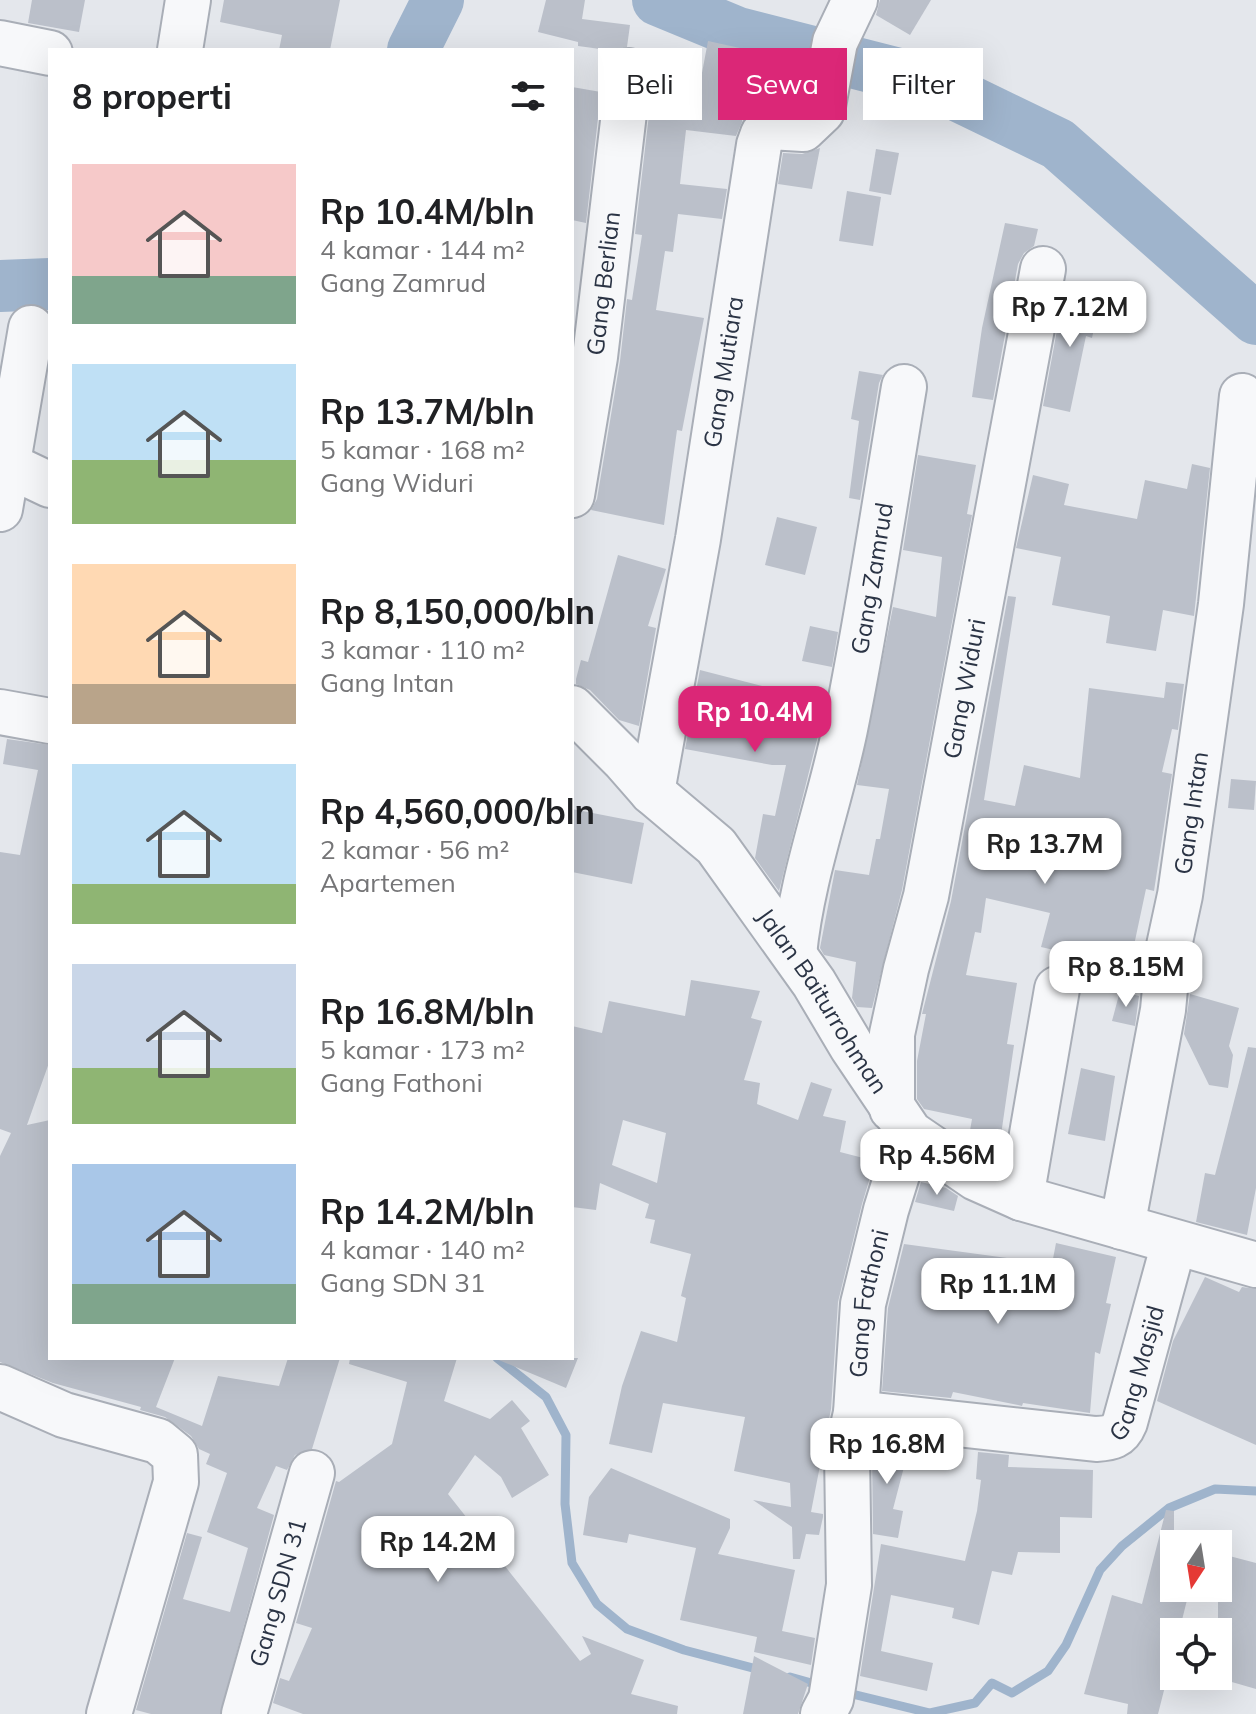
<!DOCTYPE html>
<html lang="id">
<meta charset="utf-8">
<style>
body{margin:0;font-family:Mulish,sans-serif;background:#f6f6f6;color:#202124;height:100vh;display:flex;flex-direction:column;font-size:30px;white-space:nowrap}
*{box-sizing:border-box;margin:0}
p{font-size:26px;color:#757577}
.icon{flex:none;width:44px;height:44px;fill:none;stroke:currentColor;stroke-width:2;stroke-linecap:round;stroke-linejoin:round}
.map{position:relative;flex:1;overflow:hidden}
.drawer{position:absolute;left:48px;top:48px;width:526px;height:1312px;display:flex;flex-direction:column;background:#fff;border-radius:0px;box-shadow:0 8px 32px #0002}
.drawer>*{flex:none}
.banner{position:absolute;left:598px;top:48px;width:538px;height:72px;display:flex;gap:16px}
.needle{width:52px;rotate:192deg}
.controls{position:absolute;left:1160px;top:1530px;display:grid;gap:16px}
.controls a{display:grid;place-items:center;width:72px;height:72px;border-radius:0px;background:#fff;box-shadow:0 8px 32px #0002;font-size:40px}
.price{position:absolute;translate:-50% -68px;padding:0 18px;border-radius:16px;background:#fff;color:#222;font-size:26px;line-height:52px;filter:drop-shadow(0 2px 4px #0008)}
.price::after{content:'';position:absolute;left:50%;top:48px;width:24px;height:18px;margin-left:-12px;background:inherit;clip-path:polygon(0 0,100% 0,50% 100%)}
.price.active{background:#db2777;color:#fff}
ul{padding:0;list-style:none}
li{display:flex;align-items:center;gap:24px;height:200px;padding:0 24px}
li span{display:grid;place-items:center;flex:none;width:224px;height:160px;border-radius:0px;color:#555}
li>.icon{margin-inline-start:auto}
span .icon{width:96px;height:96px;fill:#fffc;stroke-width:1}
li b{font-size:34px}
h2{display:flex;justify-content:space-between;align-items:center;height:96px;padding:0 24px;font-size:34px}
.tag{padding:0 28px;border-radius:0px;background:#fff;box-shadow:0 8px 32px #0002;font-size:28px;line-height:72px}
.tag.active{background:#db2777;color:#fff}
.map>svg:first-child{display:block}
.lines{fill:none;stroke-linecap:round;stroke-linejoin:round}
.stream{stroke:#9fb4cc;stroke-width:9}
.river{stroke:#9fb4cc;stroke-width:52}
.building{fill:#bbc0ca;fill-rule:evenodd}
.minor-casing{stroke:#a9aeb7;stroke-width:48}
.minor{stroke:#f7f8fa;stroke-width:44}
.labels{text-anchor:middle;stroke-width:6;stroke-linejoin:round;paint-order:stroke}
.street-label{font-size:24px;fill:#2b3445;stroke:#f4f6f9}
</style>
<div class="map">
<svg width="1256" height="1714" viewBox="0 0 1256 1714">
<rect width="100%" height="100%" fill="#e4e7ec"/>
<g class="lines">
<g class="stream">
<polyline points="497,1358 546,1397 566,1435 565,1504 572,1563 597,1604 627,1629 684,1650 764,1671"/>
<polyline points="790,1677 822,1686"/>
<polyline points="844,1692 930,1713 975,1703 992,1683 1012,1693 1048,1671 1066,1645 1100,1570 1122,1546 1169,1508 1215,1489 1256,1491"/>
</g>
<g class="river">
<polyline points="658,0 738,33 930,82 1058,144 1256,319"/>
<polyline points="413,50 438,0"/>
<polyline points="0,286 50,284"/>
</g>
</g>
<g class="building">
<polygon points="32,0 85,0 79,32 28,23"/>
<polygon points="224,0 340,0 330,50 279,50 282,35 220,22"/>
<polygon points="546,0 585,0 582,19 630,25 627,47 615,51 578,46 578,42 538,32"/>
<polygon points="880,0 931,0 910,35 876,15"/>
<polygon points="708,41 740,48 739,53 779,60 778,65 805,68 799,98 794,103 795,93 746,84 742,122 736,136 686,130 680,184 727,189 722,219 678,214 673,252 665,251 656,310 704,318 682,431 677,430 664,525 591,510 597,499 620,361 627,299 632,300 642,235 635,234 652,89 698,94"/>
<polygon points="572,87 601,92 586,223 572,220"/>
<polygon points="820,148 812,189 778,184 783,153 802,154"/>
<polygon points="876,149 899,153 891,195 869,191"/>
<polygon points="847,191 881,197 873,246 839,241"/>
<polygon points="1005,223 1038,229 1034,246 1024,253 1018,264 993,400 972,397 982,328"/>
<polygon points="1064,292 1100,300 1092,338 1086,336 1070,412 1043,406"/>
<polygon points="859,371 883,375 879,383 860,500 849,498 859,421 851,419"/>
<polygon points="918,455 976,465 967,514 972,515 902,890 872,1008 857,1007 852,998 856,962 824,955 820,948 835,870 869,875 876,839 880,839 889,789 857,785 893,607 936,617 942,557 903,550"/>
<polygon points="1192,464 1210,468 1194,616 1163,610 1156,651 1106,643 1110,616 1052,605 1061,557 1016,548 1033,475 1069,484 1064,505 1137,519 1145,480 1187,489"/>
<polygon points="777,517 817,527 805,575 765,565"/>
<polygon points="618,555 666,569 648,626 656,628 639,726 619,720 590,690 576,684 576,679 581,660 588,662"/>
<polygon points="1008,596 1016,597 984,800 1015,806 1024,765 1080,778 1089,688 1164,698 1166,682 1184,684 1178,730 1172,729 1162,772 1172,774 1154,891 1146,889 1133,950 1127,949 1119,983 1089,977 1093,959 1041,947 1050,913 986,898 981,933 975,932 966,975 1017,983 1007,1044 1014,1045 1001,1135 1005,1136 1000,1161 968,1142 972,1119 924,1109 917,1099 917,1061 926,1014 922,1014 951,901"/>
<polygon points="810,626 838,632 832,667 802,661"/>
<polygon points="700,670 770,688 763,720 819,732 779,891 755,858 763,814 775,816 786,765 772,765 685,749"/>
<polygon points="7,739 50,745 50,1060 27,1125 50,1120 50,1358 175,1358 156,1407 202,1426 218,1376 279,1386 288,1358 340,1358 312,1449 295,1455 287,1470 276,1466 257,1508 274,1515 220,1714 151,1714 136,1710 187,1533 202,1537 183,1599 230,1612 248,1548 207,1532 227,1473 206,1464 210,1454 199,1449 191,1436 165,1417 140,1410 141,1407 53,1383 0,1362 0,1156 11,1133 0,1129 0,852 20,855 38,770 3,764"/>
<polygon points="1231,779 1256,781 1254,810 1228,808"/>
<polygon points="572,809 644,823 632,884 572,872"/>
<path d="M 691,980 L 760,991 L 751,1018 L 762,1021 L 744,1080 L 760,1083 L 757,1104 L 798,1120 L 811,1082 L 832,1089 L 823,1116 L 846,1121 L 840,1152 L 875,1161 L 862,1204 L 838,1302 L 831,1409 L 811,1512 L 823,1514 L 823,1517 L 819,1535 L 806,1534 L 800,1559 L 793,1559 L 792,1527 L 753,1500 L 791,1507 L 790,1483 L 734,1471 L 745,1417 L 663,1403 L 652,1453 L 609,1444 L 622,1386 L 641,1331 L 677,1342 L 686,1298 L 681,1296 L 691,1254 L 650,1243 L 655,1220 L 645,1218 L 649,1204 L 600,1183 L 596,1210 L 572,1207 L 572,1026 L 602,1033 L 609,1001 L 685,1016 ZM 623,1120 L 666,1133 L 657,1183 L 612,1165 Z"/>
<polygon points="1120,991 1139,996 1135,1026 1112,1021"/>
<polygon points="1190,994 1239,1008 1229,1046 1233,1055 1228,1088 1209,1085 1184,1034"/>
<polygon points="1248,1047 1256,1048 1256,1188 1247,1235 1196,1222 1205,1173 1215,1175"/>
<polygon points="1081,1068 1115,1076 1105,1141 1068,1134"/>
<polygon points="921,1182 946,1188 958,1196 954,1211 915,1202"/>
<polygon points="1056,1243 1116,1257 1106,1303 1111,1304 1100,1354 1095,1352 1090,1413 1023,1403 1022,1406 1018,1405 953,1392 951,1398 882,1391 888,1308 904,1244 1052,1264"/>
<polygon points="1205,1277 1239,1292 1242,1287 1256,1289 1256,1445 1157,1401 1173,1341"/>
<polygon points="350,1358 457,1358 444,1401 490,1419 512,1400 530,1421 521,1428 549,1475 512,1498 501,1477 475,1455 448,1494 580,1661 591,1654 582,1636 644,1660 631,1694 678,1706 677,1714 303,1714 273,1703 280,1678 289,1681 312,1628 296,1623 336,1481 339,1482 392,1444 407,1382 349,1364"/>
<polygon points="494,1358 578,1358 566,1388"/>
<polygon points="875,1440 910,1444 893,1509 903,1511 898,1538 873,1534 872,1455"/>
<polygon points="978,1452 1009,1455 1008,1467 1093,1470 1092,1518 1060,1517 1060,1553 1018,1552 1012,1575 992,1571 979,1625 952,1618 954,1608 891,1595 881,1651 933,1663 927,1691 860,1676 881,1544 965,1561 977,1511 981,1480 976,1479"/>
<polygon points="611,1468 730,1519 730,1528 718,1554 795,1570 782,1631 815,1638 811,1665 754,1652 757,1637 680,1620 696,1548 629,1534 627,1543 583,1535 589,1497"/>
<polygon points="1166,1510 1174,1511 1174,1588 1190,1588 1179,1632 1174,1632 1174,1651 1158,1714 1127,1714 1128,1704 1084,1694 1112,1595 1142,1604"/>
<polygon points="1218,1553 1256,1563 1256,1689 1218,1678"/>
<polygon points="754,1656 808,1684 798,1714 743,1714"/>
</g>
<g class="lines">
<defs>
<g id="minor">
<polyline points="0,43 50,53"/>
<polyline points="180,50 188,0"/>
<polyline points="0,459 8,465 50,485"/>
<path id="s1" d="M 572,495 L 595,357 L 629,71"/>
<polyline points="0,509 31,328"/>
<path id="s2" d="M 572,708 L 624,760 L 652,792 L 716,846 L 814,983 L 852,1047 L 910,1133 L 976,1178 L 1021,1198 L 1256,1265"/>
<polyline points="0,712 50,721"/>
<path id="s3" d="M 652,792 L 698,539 L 759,145 L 763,134 L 770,127 L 803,129 L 822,111 L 835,42 L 855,0"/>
<path id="s4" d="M 794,954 C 802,875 829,806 845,729 C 868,616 885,501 904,387"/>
<path id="s5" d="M 892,1109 L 892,1034 L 906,969 L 926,896 L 1043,269"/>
<polyline points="1021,1198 1057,989"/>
<path id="s6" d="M 1122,1227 L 1163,1010 L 1169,946 L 1180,895 L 1221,604 L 1242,396"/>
<polyline points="0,1387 64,1415 158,1441 175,1455 176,1482 109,1714"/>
<path id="s7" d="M 856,1413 L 1096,1439 C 1111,1438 1119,1437 1125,1422 L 1174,1243"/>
<path id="s8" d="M 244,1714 L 312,1473"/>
<path id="s9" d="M 823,1714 L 831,1699 L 849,1585 L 847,1452 L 856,1413 L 863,1304 L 886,1210 L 910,1133"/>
</g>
</defs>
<use href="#minor" class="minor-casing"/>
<use href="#minor" class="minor"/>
</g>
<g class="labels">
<g class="street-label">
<text dy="8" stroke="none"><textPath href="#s1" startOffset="214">Gang Berlian</textPath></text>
<text dy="8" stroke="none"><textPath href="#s3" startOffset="426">Gang Mutiara</textPath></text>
<text dy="8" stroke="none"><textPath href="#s4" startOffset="384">Gang Zamrud</textPath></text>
<text dy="8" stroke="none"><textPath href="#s5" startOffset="428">Gang Widuri</textPath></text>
<text dy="8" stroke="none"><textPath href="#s6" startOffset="420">Gang Intan</textPath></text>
<text dy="8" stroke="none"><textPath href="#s2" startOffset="388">Jalan Baiturrohman</textPath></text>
<text dy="8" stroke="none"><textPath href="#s9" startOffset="416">Gang Fathoni</textPath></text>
<text dy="8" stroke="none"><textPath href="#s7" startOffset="328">Gang Masjid</textPath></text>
<text dy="8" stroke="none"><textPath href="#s8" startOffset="126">Gang SDN 31</textPath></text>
</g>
</g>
</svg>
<div class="controls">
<a><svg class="needle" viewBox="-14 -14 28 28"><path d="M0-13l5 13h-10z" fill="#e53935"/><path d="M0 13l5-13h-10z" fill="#757577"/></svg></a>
<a><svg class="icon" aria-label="locate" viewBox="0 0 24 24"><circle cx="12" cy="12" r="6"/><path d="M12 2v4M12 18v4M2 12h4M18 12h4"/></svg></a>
</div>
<b class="price" style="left:1070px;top:349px">Rp 7.12M</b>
<b class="price active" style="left:755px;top:754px">Rp 10.4M</b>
<b class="price" style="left:1045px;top:886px">Rp 13.7M</b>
<b class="price" style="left:1126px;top:1009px">Rp 8.15M</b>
<b class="price" style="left:937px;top:1197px">Rp 4.56M</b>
<b class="price" style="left:998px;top:1326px">Rp 11.1M</b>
<b class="price" style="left:887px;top:1486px">Rp 16.8M</b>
<b class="price" style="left:438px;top:1584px">Rp 14.2M</b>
<div class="banner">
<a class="tag">Beli</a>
<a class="tag active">Sewa</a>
<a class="tag">Filter</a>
</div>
<section class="drawer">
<h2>8 properti<svg class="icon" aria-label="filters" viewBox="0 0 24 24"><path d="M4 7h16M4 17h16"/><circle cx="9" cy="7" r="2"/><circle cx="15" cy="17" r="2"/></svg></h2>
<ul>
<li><span style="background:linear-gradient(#f6c9c9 70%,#7fa58c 0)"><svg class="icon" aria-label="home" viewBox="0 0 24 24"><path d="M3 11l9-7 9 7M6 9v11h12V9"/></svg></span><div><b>Rp 10.4M/bln</b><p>4 kamar · 144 m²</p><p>Gang Zamrud</p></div></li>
<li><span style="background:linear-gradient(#bfe0f5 60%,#8fb573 0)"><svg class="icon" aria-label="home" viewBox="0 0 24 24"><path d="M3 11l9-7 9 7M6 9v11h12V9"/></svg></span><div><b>Rp 13.7M/bln</b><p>5 kamar · 168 m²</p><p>Gang Widuri</p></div></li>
<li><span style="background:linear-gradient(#ffd9b3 75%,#b9a48a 0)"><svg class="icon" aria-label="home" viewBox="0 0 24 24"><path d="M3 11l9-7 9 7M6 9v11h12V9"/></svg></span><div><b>Rp 8,150,000/bln</b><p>3 kamar · 110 m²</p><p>Gang Intan</p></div></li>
<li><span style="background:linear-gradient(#bfe0f5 75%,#8fb573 0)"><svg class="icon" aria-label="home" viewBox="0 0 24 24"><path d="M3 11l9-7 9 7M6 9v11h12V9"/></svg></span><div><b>Rp 4,560,000/bln</b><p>2 kamar · 56 m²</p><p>Apartemen</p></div></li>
<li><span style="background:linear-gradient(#c9d6e8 65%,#8fb573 0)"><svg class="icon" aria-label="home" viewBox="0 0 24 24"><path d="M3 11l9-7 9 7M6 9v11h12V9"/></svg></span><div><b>Rp 16.8M/bln</b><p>5 kamar · 173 m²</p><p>Gang Fathoni</p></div></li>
<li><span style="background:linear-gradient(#a9c7e8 75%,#7fa58c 0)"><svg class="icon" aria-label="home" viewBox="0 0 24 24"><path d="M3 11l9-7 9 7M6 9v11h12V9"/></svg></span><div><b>Rp 14.2M/bln</b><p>4 kamar · 140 m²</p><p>Gang SDN 31</p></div></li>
</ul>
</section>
</div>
